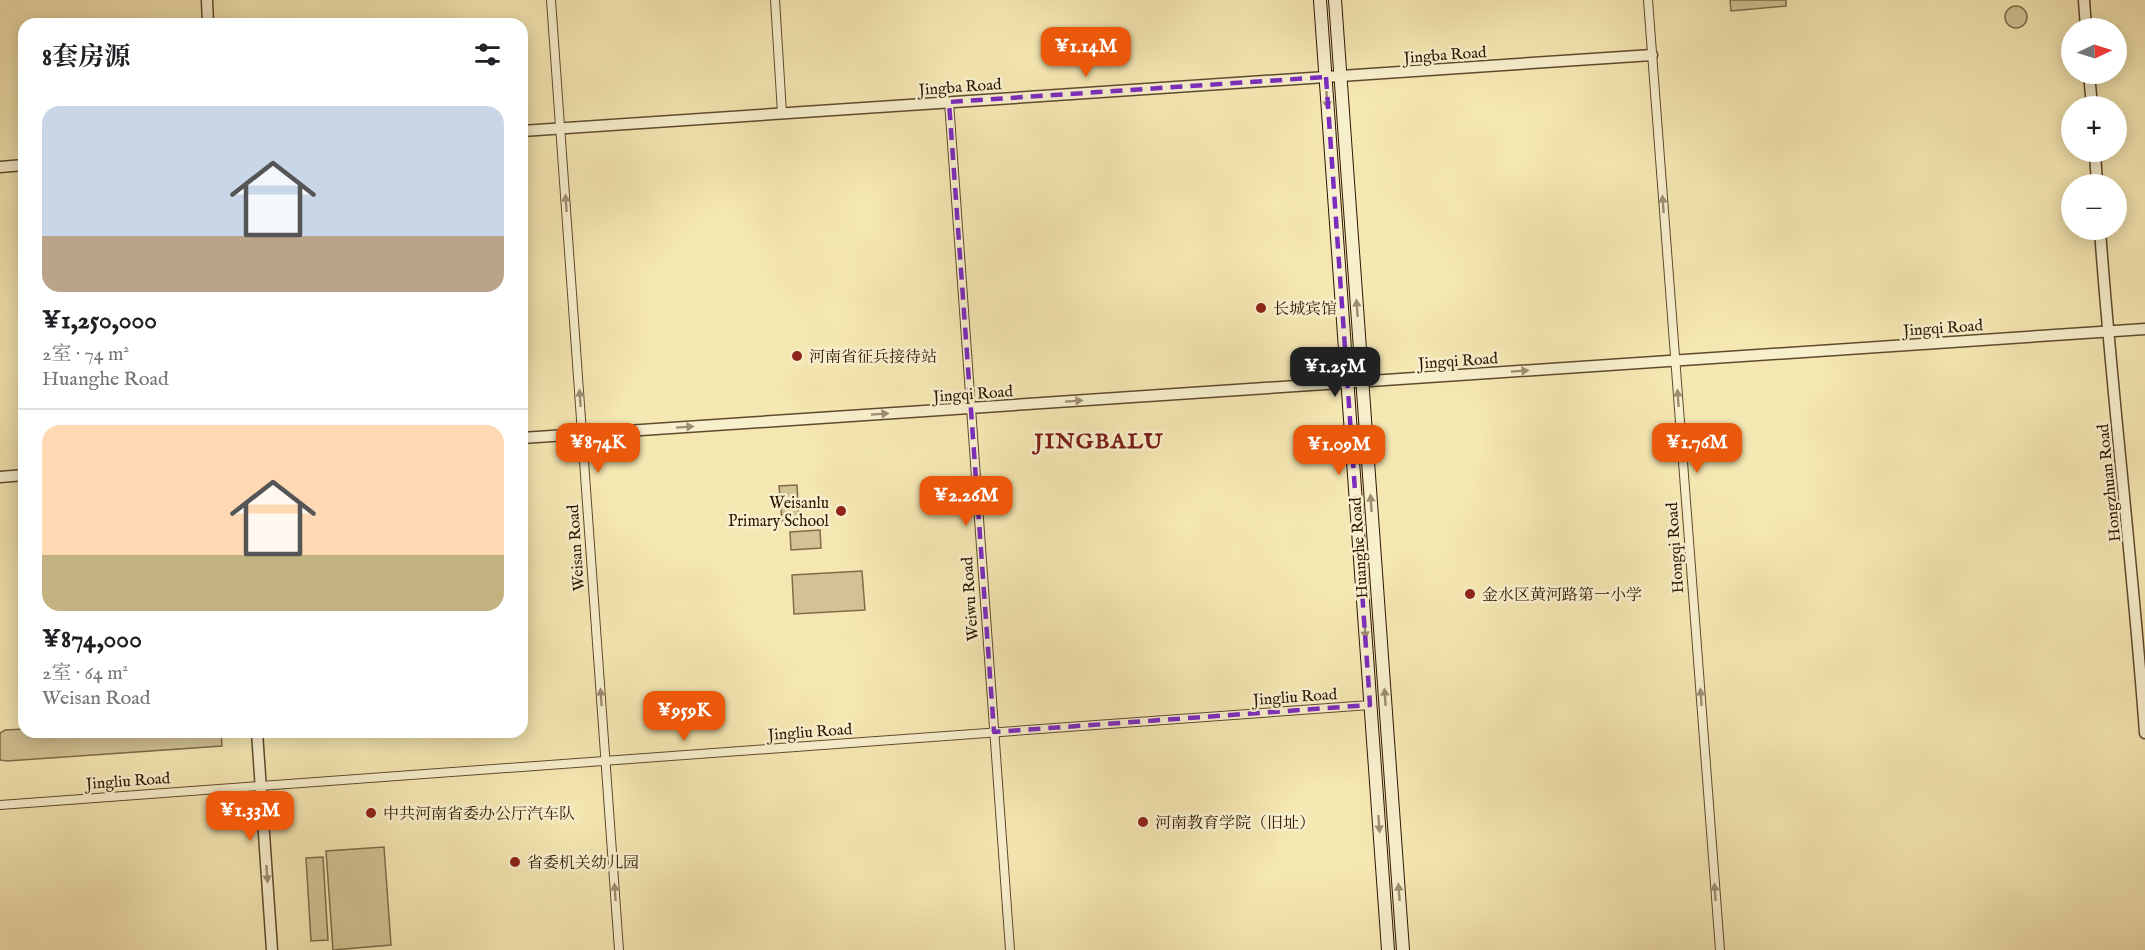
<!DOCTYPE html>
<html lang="zh">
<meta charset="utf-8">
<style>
body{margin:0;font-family:"IM FELL English","Noto Serif SC",serif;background:#f2f2f2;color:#202124;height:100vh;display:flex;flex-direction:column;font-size:22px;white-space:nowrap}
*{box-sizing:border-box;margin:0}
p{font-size:20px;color:#757577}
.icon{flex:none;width:33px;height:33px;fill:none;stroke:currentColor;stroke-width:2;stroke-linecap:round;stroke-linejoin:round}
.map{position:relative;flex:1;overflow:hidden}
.drawer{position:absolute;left:18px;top:18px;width:510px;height:720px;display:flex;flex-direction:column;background:#fff;border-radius:18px;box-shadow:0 3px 15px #0003}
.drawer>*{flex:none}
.needle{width:39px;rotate:86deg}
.buttons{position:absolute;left:2061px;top:18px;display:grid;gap:12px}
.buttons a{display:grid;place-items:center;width:66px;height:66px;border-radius:50%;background:#fff;box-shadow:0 3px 15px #0003;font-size:30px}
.price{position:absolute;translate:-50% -51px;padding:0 14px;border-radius:12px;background:#ea580c;color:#fff;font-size:20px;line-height:39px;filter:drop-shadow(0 2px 3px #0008)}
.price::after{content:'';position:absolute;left:50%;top:36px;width:18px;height:14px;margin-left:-9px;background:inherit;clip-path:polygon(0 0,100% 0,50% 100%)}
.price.current{background:#222;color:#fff}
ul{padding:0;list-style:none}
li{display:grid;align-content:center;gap:12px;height:318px;padding:0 24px}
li+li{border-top:2px solid #e0e0e0}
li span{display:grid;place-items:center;height:186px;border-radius:18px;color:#555}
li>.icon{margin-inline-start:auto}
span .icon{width:108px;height:108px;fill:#fffc;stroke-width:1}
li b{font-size:26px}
h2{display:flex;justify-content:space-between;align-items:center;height:72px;padding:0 24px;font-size:26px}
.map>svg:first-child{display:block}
.green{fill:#d3c394;stroke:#806c4a;stroke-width:1.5}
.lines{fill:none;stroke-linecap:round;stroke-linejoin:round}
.minor-casing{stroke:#5f4a2c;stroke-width:10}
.tertiary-casing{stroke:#5f4a2c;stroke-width:13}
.secondary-casing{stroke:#2d1600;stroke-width:14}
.minor{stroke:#f8efcd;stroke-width:8}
.tertiary{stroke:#f8efcd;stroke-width:10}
.secondary{stroke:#f8efcd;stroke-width:12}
.oneway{fill:#9d8d71}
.marked{fill:none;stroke:#7b2cbf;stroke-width:4.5;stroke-dasharray:12 8;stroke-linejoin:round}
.poi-dot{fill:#8f2418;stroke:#f8efcd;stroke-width:2}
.labels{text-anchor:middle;stroke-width:5;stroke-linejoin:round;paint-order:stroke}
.street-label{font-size:16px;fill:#2d1600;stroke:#f8efcd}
.poi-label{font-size:16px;fill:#2d1600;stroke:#f8efcd;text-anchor:start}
.district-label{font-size:22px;font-weight:bold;letter-spacing:1.5px;fill:#7a1f14;stroke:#f8efcd}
</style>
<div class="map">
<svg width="2145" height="950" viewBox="0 0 2145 950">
<rect width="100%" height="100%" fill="#f5e7b2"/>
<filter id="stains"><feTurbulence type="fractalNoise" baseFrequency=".00333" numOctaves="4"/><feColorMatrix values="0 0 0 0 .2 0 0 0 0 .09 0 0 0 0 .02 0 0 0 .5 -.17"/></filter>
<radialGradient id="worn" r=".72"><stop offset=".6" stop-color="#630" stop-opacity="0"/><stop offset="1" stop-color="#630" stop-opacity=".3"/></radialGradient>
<g class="green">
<polygon points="1730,0 1786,0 1786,6 1731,11"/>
<circle cx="2016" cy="17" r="11"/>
<polygon points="797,485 799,520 782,521 779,486"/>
<polygon points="820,530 821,548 791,550 790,532"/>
<polygon points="862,571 865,610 794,614 792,575"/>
<polygon points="24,729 24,732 221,732 222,746 7,761 0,760 0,733 5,730"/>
<polygon points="384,847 391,945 333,950 326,851"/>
<polygon points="323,857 328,940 311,941 306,858"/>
</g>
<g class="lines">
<defs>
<g id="minor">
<polyline points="551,0 619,950"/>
<polyline points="775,0 782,113"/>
<polyline points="1648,0 1720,950"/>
<polyline points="949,102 1010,950"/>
<polyline points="0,805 1370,705"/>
</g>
<g id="tertiary">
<polyline points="207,0 208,24"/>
<polyline points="2084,0 2086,28"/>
<polyline points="2089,74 2092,106"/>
<polyline points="522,131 1652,55"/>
<polyline points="2095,152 2097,184"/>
<polyline points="0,167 24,165"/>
<path d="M 2100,230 C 2112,398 2133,565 2145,733"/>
<polyline points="522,438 2145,329"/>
<polyline points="0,477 24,475"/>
<polyline points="257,732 272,950"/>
</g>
<g id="secondary">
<polyline points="1320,0 1388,950"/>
<polyline points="1335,0 1403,950"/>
</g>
</defs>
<use href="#minor" class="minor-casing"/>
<use href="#tertiary" class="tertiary-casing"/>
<use href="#secondary" class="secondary-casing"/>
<use href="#minor" class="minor"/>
<use href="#tertiary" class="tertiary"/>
<use href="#secondary" class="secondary"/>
</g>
<defs><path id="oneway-solid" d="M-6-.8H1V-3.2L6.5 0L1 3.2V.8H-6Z" transform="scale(1.5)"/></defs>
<g class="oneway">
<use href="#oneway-solid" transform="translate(1327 100) rotate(86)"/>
<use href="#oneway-solid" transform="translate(566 203) rotate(-94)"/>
<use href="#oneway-solid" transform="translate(1663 204) rotate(-94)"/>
<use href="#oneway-solid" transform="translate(1357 308) rotate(-94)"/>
<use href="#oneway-solid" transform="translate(1520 371) rotate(-4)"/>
<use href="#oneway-solid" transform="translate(580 398) rotate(-94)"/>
<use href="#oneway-solid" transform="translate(1678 398) rotate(-94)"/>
<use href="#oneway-solid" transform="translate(1074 401) rotate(-4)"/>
<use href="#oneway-solid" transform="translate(880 414) rotate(-4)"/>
<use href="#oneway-solid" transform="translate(685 427) rotate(-4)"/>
<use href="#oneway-solid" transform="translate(1371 503) rotate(-94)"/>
<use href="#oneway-solid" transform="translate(1365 630) rotate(86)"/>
<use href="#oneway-solid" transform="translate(601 697) rotate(-94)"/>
<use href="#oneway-solid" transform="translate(1385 697) rotate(-94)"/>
<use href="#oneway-solid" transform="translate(1701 697) rotate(-94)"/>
<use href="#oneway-solid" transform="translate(1379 824) rotate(86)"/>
<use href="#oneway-solid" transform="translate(267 874) rotate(86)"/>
<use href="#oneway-solid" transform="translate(615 892) rotate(-94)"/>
<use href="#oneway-solid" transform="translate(1399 892) rotate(-94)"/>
<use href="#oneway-solid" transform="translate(1715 892) rotate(-94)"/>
</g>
<path class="marked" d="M 1326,77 L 1370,705 L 994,732 L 949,102 Z"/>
<g class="poi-dot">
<circle cx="1261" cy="308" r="6"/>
<circle cx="797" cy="356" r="6"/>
<circle cx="841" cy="511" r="6"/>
<circle cx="1470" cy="594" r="6"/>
<circle cx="371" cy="813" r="6"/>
<circle cx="1143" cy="822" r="6"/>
<circle cx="515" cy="862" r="6"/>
</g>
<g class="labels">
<g class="street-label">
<text transform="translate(1445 54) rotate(-4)" y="6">Jingba Road</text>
<text transform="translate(960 86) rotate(-4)" y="6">Jingba Road</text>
<text transform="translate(1943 327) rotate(-4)" y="6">Jingqi Road</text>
<text transform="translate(1458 360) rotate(-4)" y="6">Jingqi Road</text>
<text transform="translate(973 393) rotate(-4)" y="6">Jingqi Road</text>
<text transform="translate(2108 483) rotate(-96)" y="6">Hongzhuan Road</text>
<text transform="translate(575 548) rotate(-94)" y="6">Weisan Road</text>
<text transform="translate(1358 548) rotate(-94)" y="6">Huanghe Road</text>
<text transform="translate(1674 548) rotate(-94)" y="6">Hongqi Road</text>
<text transform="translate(969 599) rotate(-94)" y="6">Weiwu Road</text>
<text transform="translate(1295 696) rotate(-4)" y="6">Jingliu Road</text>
<text transform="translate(810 731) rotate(-4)" y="6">Jingliu Road</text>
<text transform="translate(128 780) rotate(-4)" y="6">Jingliu Road</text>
</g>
<g class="poi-label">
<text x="1273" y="314">长城宾馆</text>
<text x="809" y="362">河南省征兵接待站</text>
<text x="829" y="508" text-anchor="end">Weisanlu<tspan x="829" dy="18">Primary School</tspan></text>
<text x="1482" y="600">金水区黄河路第一小学</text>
<text x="383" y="819">中共河南省委办公厅汽车队</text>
<text x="1155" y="828">河南教育学院（旧址）</text>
<text x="527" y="868">省委机关幼儿园</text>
</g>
<g class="district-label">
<text x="1099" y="448">JINGBALU</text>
</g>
</g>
<rect width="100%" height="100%" filter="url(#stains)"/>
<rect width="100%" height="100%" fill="url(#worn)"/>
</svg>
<div class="buttons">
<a><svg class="needle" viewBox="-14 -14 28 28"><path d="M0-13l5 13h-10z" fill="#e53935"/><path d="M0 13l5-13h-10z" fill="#757577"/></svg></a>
<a>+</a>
<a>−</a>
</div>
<b class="price" style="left:1086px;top:78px">¥1.14M</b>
<b class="price current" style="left:1335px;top:398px">¥1.25M</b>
<b class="price" style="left:598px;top:474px">¥874K</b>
<b class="price" style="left:1697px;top:474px">¥1.76M</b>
<b class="price" style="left:1339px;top:476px">¥1.09M</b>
<b class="price" style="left:966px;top:527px">¥2.26M</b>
<b class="price" style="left:684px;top:742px">¥959K</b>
<b class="price" style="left:250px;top:842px">¥1.33M</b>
<section class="drawer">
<h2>8套房源<svg class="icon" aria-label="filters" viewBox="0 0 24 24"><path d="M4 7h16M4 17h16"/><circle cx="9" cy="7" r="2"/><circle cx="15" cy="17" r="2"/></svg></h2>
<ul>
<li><span style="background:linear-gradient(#c9d6e8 70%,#b9a48a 0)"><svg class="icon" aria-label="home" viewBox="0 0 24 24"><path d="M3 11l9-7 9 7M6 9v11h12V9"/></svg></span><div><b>¥1,250,000</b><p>2室 · 74 m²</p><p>Huanghe Road</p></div></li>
<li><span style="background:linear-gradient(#ffd9b3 70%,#c2b280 0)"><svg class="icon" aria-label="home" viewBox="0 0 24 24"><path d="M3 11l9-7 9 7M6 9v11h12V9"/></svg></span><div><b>¥874,000</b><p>2室 · 64 m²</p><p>Weisan Road</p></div></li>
</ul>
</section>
</div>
